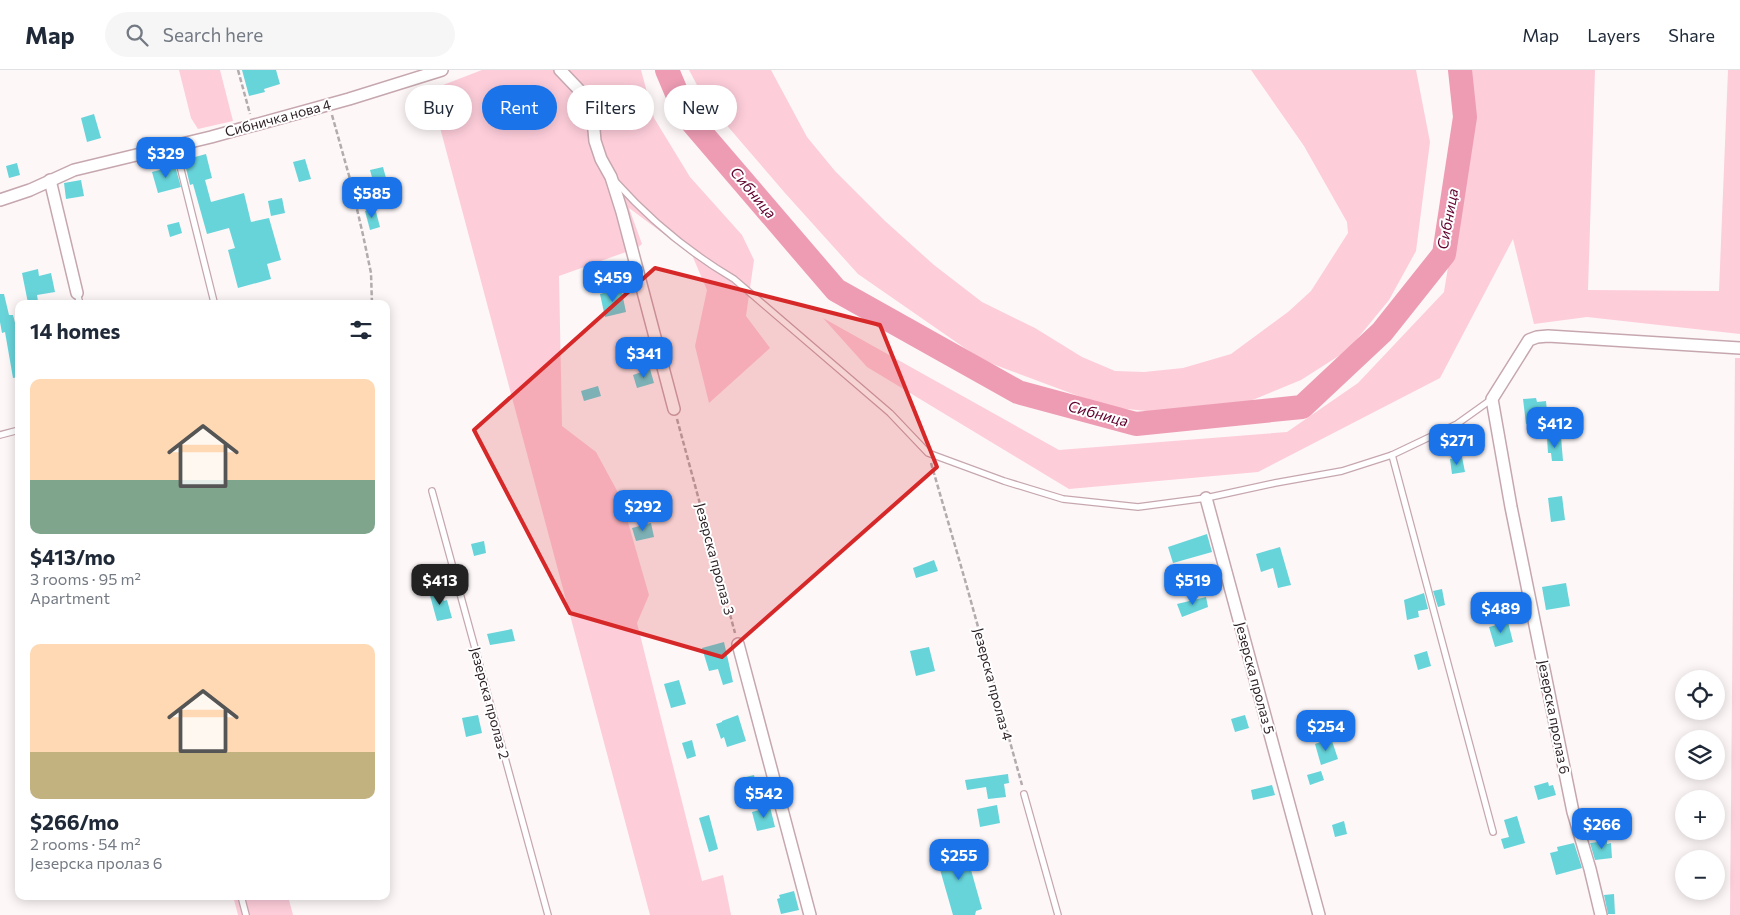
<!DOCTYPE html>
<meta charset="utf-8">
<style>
body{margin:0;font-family:Commissioner,sans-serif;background:#f6f6f7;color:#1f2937;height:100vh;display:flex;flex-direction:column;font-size:19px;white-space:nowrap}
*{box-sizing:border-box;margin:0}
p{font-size:16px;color:#747a83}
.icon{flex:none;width:28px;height:28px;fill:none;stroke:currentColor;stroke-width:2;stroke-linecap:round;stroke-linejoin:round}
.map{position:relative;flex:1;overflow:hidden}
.sheet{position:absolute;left:15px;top:230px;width:375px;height:600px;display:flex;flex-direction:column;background:#fff;border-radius:10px;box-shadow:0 2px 12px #0003}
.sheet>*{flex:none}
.guide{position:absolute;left:405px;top:15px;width:475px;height:45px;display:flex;gap:10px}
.tools{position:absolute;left:1675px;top:600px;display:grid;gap:10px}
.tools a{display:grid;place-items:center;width:50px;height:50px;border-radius:50%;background:#fff;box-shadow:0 2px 12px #0003;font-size:25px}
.price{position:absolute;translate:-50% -42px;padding:0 11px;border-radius:10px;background:#1a73e8;color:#fff;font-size:16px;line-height:32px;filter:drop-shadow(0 1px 2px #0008)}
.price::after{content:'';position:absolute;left:50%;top:30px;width:15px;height:11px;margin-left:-8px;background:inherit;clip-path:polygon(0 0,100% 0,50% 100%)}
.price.current{background:#222;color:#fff}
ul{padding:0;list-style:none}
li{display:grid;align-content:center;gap:10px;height:265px;padding:0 15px}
li span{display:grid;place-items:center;height:155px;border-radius:10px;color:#555}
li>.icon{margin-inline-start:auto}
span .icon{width:90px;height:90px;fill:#fffc;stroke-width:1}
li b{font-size:21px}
h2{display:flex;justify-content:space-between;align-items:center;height:60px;padding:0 15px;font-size:21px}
.pill{padding:0 18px;border-radius:22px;background:#fff;box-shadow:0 2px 12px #0003;font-size:18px;line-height:45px}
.pill.current{background:#1a73e8;color:#fff}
header{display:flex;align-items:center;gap:30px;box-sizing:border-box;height:70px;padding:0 25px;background:#fff;border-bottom:1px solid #e0e1e3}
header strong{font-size:24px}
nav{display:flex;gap:28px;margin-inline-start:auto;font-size:18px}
.search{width:350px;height:45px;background:#f6f6f7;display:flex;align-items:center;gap:12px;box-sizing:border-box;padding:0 18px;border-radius:28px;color:#747a83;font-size:19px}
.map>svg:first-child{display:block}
.green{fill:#fdcdda}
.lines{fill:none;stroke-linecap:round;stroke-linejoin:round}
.river{stroke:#ed9cb4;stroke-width:24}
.building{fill:#67d4da}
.lane-casing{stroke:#c6a7af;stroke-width:8}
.street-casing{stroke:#c6a7af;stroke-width:14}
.path{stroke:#b3abad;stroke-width:2.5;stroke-dasharray:5 2.5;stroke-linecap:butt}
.lane{stroke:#fff;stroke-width:5.5}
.street{stroke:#fff;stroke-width:11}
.marked{fill:#d62828;fill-opacity:0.2;stroke:#d62828;stroke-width:4;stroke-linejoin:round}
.labels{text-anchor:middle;stroke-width:4;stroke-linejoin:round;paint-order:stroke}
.street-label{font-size:14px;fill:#2b1f22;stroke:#fff}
.water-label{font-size:15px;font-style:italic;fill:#60002e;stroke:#fff}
</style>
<header>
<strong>Map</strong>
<div class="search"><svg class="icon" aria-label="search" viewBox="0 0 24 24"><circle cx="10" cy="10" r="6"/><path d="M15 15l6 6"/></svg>Search here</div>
<nav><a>Map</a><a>Layers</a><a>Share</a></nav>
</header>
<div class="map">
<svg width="1740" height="845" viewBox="0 0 1740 845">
<rect width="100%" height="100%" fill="#fdf7f8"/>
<g class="green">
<polygon points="179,0 220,0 233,51 198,59 191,48"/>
<polygon points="482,0 641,0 654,48 690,107 742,165 754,190 746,246 770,278 709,333 695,276 707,220 692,185 629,138 642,174 637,178 559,206 562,356 596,382 621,428 649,525 637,553 702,811 723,805 731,845 650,845 430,20"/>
<polygon points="689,0 771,0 807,67 835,101 885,151 934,195 982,232 1035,258 1082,287 1115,301 1144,302 1183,298 1231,284 1288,242 1311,221 1348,163 1347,152 1304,76 1251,0 1416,0 1430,72 1416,181 1389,230 1348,280 1301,310 1250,331 1209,337 1156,342 1108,337 982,290 858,204 785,123 705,30"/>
<polygon points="1453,0 1595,0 1588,220 1719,221 1728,0 1740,0 1740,264 1587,247 1534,254 1513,169 1440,308 1258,402 1069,419 867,297 823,248 1059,380 1287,362 1358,313 1444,222 1468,74"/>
<polygon points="1735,288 1740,288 1740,845 1730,845"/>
<polygon points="233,826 288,826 293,845 238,845"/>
</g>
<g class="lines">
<polyline class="river" points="667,0 686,45 836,220 1018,322 1136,354 1302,337 1382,262 1444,184 1465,47 1460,0"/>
</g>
<g class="building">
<polygon points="242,0 276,0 280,14 264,19 265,22 249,26"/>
<polygon points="94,44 101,68 87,72 81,48"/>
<polygon points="206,84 212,108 205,110 211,132 244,123 251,152 269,148 281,190 267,194 271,209 238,218 228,180 235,178 229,158 207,164 193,114 190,115 184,90"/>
<polygon points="305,89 311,109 299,112 293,92"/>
<polygon points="17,93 20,105 9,108 6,96"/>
<polygon points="175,96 181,117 158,123 152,102"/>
<polygon points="383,97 386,108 373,111 370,100"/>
<polygon points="81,110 84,126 66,129 64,113"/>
<polygon points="282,128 285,143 271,146 268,131"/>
<polygon points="375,138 380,157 370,160 365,141"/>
<polygon points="179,152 182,163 170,167 167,155"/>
<polygon points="38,199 39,206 51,203 55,222 37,225 38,231 28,233 22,203"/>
<polygon points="621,218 626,242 605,247 600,224"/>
<polygon points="0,224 4,224 9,245 13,245 19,268 19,307 13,308 5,262 2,263 0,252"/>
<polygon points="650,299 654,313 637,318 633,305"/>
<polygon points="598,316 601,326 584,331 581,321"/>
<polygon points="1536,328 1537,332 1546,331 1548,352 1526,354 1523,329"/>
<polygon points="1561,367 1563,391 1552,391 1551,383 1548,383 1547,368"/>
<polygon points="1462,387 1465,402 1452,404 1450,389"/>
<polygon points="1562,426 1565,450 1551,452 1548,428"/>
<polygon points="651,453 654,467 636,471 632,458"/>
<polygon points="1207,464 1212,482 1173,493 1168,477"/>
<polygon points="484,471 486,483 474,486 471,474"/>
<polygon points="1280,477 1291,515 1278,518 1273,498 1261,502 1256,484"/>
<polygon points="934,490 938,501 916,508 913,498"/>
<polygon points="1566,513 1570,536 1546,540 1542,517"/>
<polygon points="441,519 444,531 447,530 452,548 437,551 429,522"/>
<polygon points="1442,519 1445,535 1438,537 1433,521"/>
<polygon points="1424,523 1428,539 1418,541 1419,547 1407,550 1404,530"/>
<polygon points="1206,527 1208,537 1182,547 1177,534"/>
<polygon points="1508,552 1513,572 1495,577 1489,557"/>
<polygon points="512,559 515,571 490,575 487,564"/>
<polygon points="724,572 733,612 723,615 718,599 709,601 702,578"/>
<polygon points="929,577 935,601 916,606 910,581"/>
<polygon points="1427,581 1431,596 1418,600 1414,585"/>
<polygon points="679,610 686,634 671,638 664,614"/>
<polygon points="478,645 482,663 466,667 462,648"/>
<polygon points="738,645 746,671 727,677 724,667 721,669 716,654 722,652 722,651"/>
<polygon points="1245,645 1249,658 1235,662 1231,649"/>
<polygon points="1331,668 1338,689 1321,695 1315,674"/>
<polygon points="692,670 696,686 687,689 682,673"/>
<polygon points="1321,701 1324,710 1310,715 1307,705"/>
<polygon points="1008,704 1009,713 1004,714 1006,727 988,729 986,717 967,720 965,710"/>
<polygon points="754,705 757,718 741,722 738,709"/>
<polygon points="1548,712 1549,716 1553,715 1556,725 1538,730 1534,716"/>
<polygon points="1272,715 1275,725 1253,730 1251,720"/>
<polygon points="997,735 1000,753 980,757 977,739"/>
<polygon points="770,737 775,757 757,761 752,742"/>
<polygon points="709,745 718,779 709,782 699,748"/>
<polygon points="1517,746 1525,773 1504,779 1501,769 1509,767 1504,750"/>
<polygon points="1344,751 1347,764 1335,767 1332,755"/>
<polygon points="1607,771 1607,774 1611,773 1612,788 1595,790 1590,773"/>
<polygon points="1574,773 1582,798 1556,805 1550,783 1558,781 1557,777"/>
<polygon points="959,775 964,775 982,839 976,841 975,845 953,845 935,782"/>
<polygon points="794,821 799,840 781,844 777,829 780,828 779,825"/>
<polygon points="1614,824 1615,844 1608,844 1604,825"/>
</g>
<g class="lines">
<defs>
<g id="lane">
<polyline points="175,76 214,232"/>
<path d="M 616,112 C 650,150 690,183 734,209 L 890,343 L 928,383 L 1004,411 L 1063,429 L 1138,437 L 1206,428 L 1275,413 L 1342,401 L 1392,385 L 1457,354 L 1492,329"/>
<polyline points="77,223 80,234"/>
<polyline points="0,365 19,360"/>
<polyline points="1392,385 1493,762"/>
<polyline points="432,421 548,845"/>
<polyline points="1024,724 1058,845"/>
<polyline points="241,826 246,845"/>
</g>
<g id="street">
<polyline points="560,0 583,24 592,38 595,71 601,89 611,107 622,142 674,339"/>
<polyline points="50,110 77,223"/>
<polyline points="0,130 30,120 74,100 211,67 349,29 442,0"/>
<polyline points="1206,428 1319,845"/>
<polyline points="738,574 810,845"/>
<polyline points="1601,845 1590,799 1573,742 1511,437 1492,329 1529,270 1537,267 1548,266 1740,278"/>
</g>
</defs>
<use href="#lane" class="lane-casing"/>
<use href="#street" class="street-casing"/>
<g class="path">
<polyline points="238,0 250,44"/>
<polyline points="332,45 350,109 363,165 371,203 372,234"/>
<polyline points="677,349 735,563"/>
<polyline points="931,393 965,510 1022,715"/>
</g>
<use href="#lane" class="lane"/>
<use href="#street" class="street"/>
</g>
<path class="marked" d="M 655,198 L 880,255 L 937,397 L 722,587 L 570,543 L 474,360 Z"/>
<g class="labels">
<g class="street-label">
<text transform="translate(278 48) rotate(-15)" y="5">Сибничка нова 4</text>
<text transform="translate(715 489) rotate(75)" y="5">Језерска пролаз 3</text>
<text transform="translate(1255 608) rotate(75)" y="5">Језерска пролаз 5</text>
<text transform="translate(993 614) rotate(75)" y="5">Језерска пролаз 4</text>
<text transform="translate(490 633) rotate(75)" y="5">Језерска пролаз 2</text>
<text transform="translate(1554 647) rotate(79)" y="5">Језерска пролаз 6</text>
</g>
<g class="water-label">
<text transform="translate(753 123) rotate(50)" y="5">Сибница</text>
<text transform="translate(1448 149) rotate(-80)" y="5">Сибница</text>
<text transform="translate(1098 344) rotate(15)" y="5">Сибница</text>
</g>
</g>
</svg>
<div class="tools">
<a><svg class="icon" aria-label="locate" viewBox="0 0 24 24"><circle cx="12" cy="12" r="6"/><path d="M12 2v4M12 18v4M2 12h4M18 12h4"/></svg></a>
<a><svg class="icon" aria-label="layers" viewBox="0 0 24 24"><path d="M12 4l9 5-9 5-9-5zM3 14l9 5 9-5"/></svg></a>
<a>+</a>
<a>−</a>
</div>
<b class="price" style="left:166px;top:109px">$329</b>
<b class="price" style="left:372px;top:149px">$585</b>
<b class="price" style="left:613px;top:233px">$459</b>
<b class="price" style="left:644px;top:309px">$341</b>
<b class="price" style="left:1555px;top:379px">$412</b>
<b class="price" style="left:1457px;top:396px">$271</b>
<b class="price" style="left:643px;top:462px">$292</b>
<b class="price current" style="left:440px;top:536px">$413</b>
<b class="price" style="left:1193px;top:536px">$519</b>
<b class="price" style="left:1501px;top:564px">$489</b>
<b class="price" style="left:1326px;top:682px">$254</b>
<b class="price" style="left:764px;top:749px">$542</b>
<b class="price" style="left:1602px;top:780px">$266</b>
<b class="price" style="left:959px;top:811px">$255</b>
<div class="guide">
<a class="pill">Buy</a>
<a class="pill current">Rent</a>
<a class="pill">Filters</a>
<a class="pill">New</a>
</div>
<section class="sheet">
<h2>14 homes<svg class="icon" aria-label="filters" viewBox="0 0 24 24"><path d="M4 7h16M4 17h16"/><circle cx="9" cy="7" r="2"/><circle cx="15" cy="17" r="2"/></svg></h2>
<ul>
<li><span style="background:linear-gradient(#ffd9b3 65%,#7fa58c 0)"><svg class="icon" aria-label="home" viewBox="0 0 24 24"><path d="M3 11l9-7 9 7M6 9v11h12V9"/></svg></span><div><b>$413/mo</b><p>3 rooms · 95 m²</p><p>Apartment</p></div></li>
<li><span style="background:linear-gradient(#ffd9b3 70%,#c2b280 0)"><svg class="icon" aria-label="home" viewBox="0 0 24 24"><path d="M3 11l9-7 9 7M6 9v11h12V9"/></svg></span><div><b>$266/mo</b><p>2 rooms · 54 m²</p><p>Језерска пролаз 6</p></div></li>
</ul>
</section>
</div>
